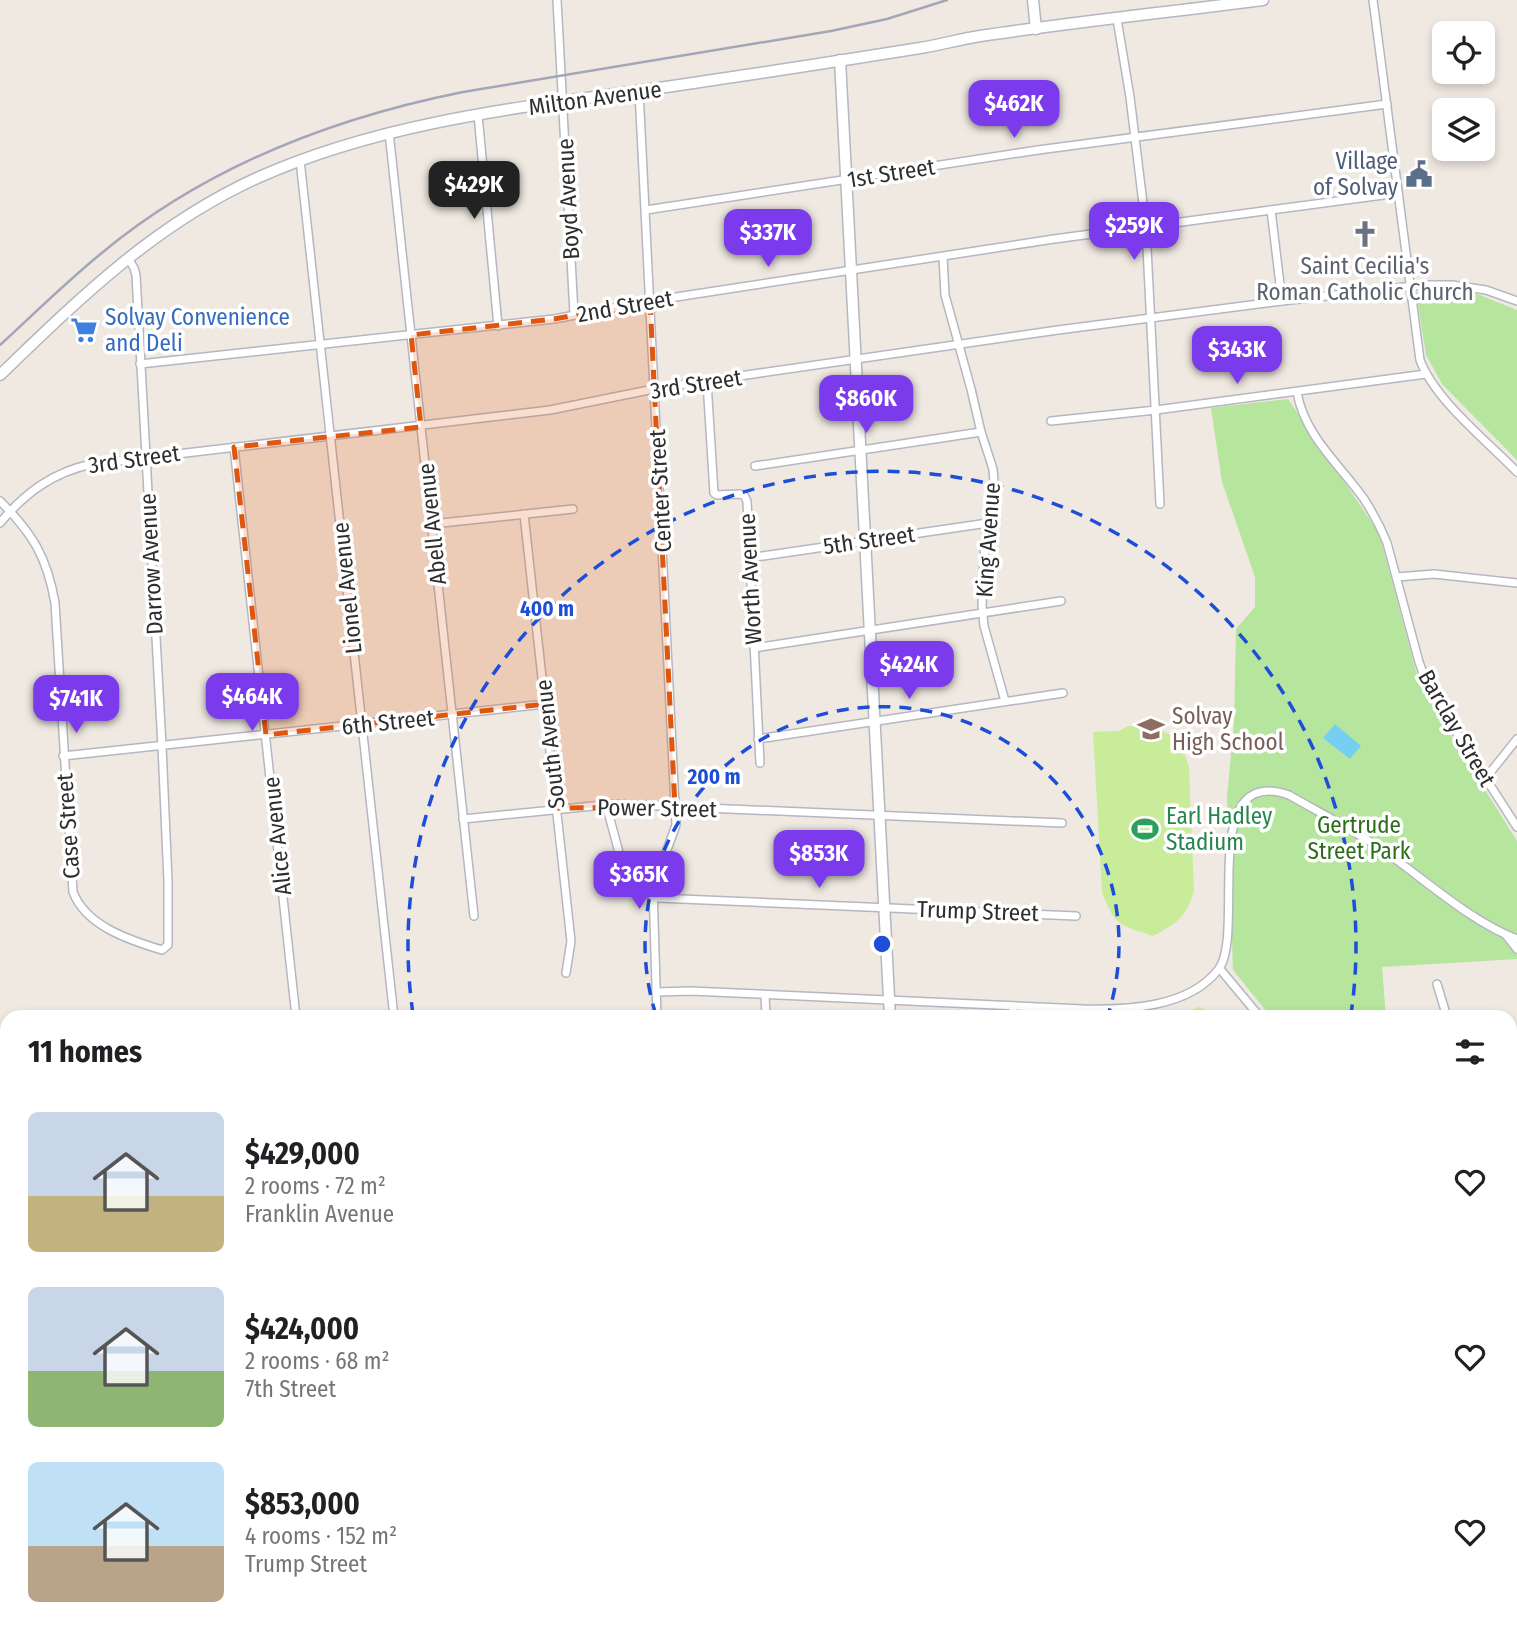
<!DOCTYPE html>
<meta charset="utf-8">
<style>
body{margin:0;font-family:"Fira Sans Condensed",sans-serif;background:#f2f2f2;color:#202124;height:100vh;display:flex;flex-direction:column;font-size:26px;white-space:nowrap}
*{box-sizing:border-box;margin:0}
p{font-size:23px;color:#757577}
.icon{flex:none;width:38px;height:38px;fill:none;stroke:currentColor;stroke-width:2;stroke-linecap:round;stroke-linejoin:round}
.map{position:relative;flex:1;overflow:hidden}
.drawer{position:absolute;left:0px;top:1010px;width:1517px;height:625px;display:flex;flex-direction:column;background:#fff;border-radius:21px 21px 0 0;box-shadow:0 4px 10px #0003}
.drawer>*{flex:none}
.controls{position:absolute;left:1432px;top:21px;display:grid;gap:14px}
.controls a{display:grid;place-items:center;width:63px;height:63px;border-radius:10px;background:#fff;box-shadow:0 4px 10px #0003;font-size:35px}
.price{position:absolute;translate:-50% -60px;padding:0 16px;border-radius:14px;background:#7c3aed;color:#fff;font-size:23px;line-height:46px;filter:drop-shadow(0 2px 4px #0008)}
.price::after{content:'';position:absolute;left:50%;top:42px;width:21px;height:16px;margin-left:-10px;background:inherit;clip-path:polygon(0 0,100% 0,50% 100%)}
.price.active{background:#222;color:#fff}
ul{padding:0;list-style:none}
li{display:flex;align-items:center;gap:21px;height:175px;padding:0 28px}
li span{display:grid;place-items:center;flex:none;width:196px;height:140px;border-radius:10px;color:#555}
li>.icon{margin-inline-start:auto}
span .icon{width:84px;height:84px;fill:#fffc;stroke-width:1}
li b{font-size:30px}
h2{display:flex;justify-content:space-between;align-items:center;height:84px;padding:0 28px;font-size:30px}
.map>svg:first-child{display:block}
.green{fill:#b6e59e}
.pitch{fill:#c9ec9a}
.water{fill:#75cff0}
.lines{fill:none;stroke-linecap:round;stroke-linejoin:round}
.street-casing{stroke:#b4b7c1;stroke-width:10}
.secondary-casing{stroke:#b4b7c1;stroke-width:13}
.highway-casing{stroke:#c9c9c9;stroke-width:16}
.street{stroke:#fff;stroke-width:7}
.secondary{stroke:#fff;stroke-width:10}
.highway{stroke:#ffa35c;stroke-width:12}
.rail{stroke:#a3a6b8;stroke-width:2.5}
.marked{fill:#df570e;fill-opacity:0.2;stroke:#df570e;stroke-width:5;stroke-dasharray:14 9;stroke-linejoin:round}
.ring{fill:none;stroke:#1d4ed8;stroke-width:3.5;stroke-dasharray:12 9}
.labels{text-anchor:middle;stroke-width:7;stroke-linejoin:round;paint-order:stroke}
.street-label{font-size:23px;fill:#2e2e2e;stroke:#fff}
.service-label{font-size:23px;fill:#4e5e75;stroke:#fff;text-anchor:end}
.worship-label{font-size:23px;fill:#5b616d;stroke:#fff}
.shop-label{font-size:23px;fill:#366cbe;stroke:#fff;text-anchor:start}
.education-label{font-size:23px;fill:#785e54;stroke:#fff;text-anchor:start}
.leisure-label{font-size:23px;fill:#27864d;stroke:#fff;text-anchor:start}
.park-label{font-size:23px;fill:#2c6e1b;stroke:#fff}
.centre{fill:#1d4ed8;stroke:#fff;stroke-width:3.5}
.ring-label{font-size:21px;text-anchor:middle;font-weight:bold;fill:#1d4ed8;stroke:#fff;stroke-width:7;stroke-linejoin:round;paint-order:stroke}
</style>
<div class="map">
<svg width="1517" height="1633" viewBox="0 0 1517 1633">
<rect width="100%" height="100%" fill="#efe9e1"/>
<g class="green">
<polygon points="1467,290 1517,310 1517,460 1442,384 1426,355 1416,292"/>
<polygon points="1288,399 1379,533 1420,686 1517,841 1517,959 1382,967 1386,1017 1271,1017 1233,970 1227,797 1234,724 1236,629 1255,607 1255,577 1222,482 1211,408"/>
</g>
<g class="pitch">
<path d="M 1128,726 C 1162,726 1179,732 1189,767 L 1194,891 C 1186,918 1177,923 1153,936 C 1119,924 1115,927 1102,892 L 1093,732 L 1119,731 Z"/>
<polygon points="1199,1007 1208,1011 1210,1017 1176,1017"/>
</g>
<polygon class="water" points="1335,724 1361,746 1350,759 1323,738"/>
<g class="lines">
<defs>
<g id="street">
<polyline points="557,0 574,314"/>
<path d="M 1373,0 L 1420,360 C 1435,400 1486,440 1517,472"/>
<polyline points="1117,19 1130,97 1146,228 1160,504"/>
<polyline points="639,91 676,825 653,888 657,1017"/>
<polyline points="478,115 498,326"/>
<polyline points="389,132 474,916"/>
<polyline points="300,160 394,1017"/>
<polyline points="646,210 1038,150 1387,104"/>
<polyline points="1271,210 1282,301"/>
<polyline points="943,257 945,295 971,389 981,432 993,469 994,482 985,541 982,605 984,626 1005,701"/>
<polyline points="140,364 554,319 650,301 1054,239 1398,193"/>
<polyline points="707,382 714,493 717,495 740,494 744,495 747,501 760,763"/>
<path d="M 1297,392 C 1304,435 1340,465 1364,499 C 1373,513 1381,528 1387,543 L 1419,662 L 1429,690 L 1517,827"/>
<polyline points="1051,421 1156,410 1426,374"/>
<polyline points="234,447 296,1017"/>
<polyline points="755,466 981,432"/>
<path d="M 0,501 C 33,534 47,557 55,603 L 73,892 C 86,926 129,940 162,950 L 168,945 L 168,881 L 162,746 L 136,275 L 134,268 L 128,258"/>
<polyline points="524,514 571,941 566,973"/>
<path d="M 0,523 C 25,493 53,472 92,464 L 550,410 L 654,389 L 753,374 L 1058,330 L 1282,301 L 1422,285 L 1452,285 L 1486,290 L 1517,301"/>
<polyline points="432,524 573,509"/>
<polyline points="749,558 988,523"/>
<polyline points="1397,577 1434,574 1517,583"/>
<polyline points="754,648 1061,601"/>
<polyline points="758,739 1063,693"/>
<polyline points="63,756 546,704"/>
<polyline points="1485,779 1517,739"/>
<polyline points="606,804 625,875 631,885 658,898 1076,916"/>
<polyline points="463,819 613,804 1062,823"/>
<polyline points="1506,935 1517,949"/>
<polyline points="1220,969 1260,1017"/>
<polyline points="1437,984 1447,1017"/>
<path d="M 656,992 L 691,991 L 1083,1009 C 1127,1010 1188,1008 1218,970 C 1247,935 1196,763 1289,795 C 1322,814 1356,831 1387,853 C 1425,880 1473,923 1517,939"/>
<polyline points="765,995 766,1017"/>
<polyline points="1013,1006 1013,1017"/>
<polyline points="1510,1133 1517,1146"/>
<polyline points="1510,1344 1517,1356"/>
<polyline points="0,1347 7,1358"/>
<polyline points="0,1415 7,1402"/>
<polyline points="1510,1419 1517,1402"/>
<polyline points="0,1501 7,1500"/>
<polyline points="0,1610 7,1610"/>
<polyline points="1329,1628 1331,1633"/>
<polyline points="1499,1628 1500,1633"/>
<polyline points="470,1633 472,1628"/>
<polyline points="1187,1633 1187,1628"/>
</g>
<g id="secondary">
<polyline points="1033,0 1036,29"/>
<polyline points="840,60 890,1017"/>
<path d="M 0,375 C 81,297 154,225 257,178 C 400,114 559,104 713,80 C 782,70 851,59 920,48 C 940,45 960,39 980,36 C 1074,22 1169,12 1263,0"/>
<polyline points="640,1628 640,1633"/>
</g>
<g id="highway">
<polyline points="0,1037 7,1040"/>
<polyline points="0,1068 7,1071"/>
<polyline points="347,1628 350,1633"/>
<polyline points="199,1633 201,1628"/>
</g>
</defs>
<use href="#street" class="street-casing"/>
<use href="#secondary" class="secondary-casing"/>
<use href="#highway" class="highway-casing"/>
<use href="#street" class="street"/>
<use href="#secondary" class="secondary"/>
<use href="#highway" class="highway"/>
<path class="rail" d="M 0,345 C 34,314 67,281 103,252 C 206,167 333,118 463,92 L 831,31 L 887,19 L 947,0"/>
</g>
<path class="marked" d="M 650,301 L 675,807 L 557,808 L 546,704 L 266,735 L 234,447 L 421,427 L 411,335 L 554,319 Z"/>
<g class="ring">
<path d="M656 1015A237 237 0 1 1 1108 1015"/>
<path d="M413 1014A474 474 0 1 1 1351 1014"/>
</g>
<defs>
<symbol id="civic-bare" viewBox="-9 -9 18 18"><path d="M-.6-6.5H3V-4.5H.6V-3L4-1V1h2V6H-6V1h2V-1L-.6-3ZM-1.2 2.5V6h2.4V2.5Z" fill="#5c6f8a" stroke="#fff" stroke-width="2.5" paint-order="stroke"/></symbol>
<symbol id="church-bare" viewBox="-9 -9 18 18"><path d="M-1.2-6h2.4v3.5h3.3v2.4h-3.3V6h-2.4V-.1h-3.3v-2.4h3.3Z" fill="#6b7280" stroke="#fff" stroke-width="2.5" paint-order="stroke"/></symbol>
<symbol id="supermarket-bare" viewBox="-9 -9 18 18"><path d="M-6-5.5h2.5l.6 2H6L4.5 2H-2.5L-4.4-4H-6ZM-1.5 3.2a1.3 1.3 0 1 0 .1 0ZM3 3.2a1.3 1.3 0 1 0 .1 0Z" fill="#3f7fe0" stroke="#fff" stroke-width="2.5" paint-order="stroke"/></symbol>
<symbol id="school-bare" viewBox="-9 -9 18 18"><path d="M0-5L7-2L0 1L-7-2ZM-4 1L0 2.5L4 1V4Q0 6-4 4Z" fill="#8d6e63" stroke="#fff" stroke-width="2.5" paint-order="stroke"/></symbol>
<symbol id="stadium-bare" viewBox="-9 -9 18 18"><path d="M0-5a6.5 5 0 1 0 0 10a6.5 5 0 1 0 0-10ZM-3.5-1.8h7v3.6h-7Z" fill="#2e9e5b" stroke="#fff" stroke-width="2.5" paint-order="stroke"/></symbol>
</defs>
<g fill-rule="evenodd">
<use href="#civic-bare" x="1400" y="155" width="38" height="38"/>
<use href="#church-bare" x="1346" y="215" width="38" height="38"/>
<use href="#supermarket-bare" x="65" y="311" width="38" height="38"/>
<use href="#school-bare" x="1132" y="710" width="38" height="38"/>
<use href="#stadium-bare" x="1126" y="810" width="38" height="38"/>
</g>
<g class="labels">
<g class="street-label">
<text transform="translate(595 98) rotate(-8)" y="8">Milton Avenue</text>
<text transform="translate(891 173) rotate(-9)" y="8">1st Street</text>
<text transform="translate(568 199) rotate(-93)" y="8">Boyd Avenue</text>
<text transform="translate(625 306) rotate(-10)" y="8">2nd Street</text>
<text transform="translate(696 384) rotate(-9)" y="8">3rd Street</text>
<text transform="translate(134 459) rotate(-8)" y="8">3rd Street</text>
<text transform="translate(660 491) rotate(-93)" y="8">Center Street</text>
<text transform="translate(432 524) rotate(-96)" y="8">Abell Avenue</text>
<text transform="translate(869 540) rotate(-8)" y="8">5th Street</text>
<text transform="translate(988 540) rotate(-86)" y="8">King Avenue</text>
<text transform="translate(151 564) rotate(-93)" y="8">Darrow Avenue</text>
<text transform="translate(750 579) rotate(-93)" y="8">Worth Avenue</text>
<text transform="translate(347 588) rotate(-96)" y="8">Lionel Avenue</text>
<text transform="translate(388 722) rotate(-6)" y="8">6th Street</text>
<text transform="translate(1457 728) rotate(60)" y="8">Barclay Street</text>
<text transform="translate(550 744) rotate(-96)" y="8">South Avenue</text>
<text transform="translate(657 808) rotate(1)" y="8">Power Street</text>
<text transform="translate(68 826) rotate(-94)" y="8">Case Street</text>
<text transform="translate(277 836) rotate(-96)" y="8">Alice Avenue</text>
<text transform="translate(978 911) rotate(2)" y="8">Trump Street</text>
</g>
<g class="service-label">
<text x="1398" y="169">Village<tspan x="1398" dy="26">of Solvay</tspan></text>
</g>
<g class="worship-label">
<text x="1365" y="274">Saint Cecilia's<tspan x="1365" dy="26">Roman Catholic Church</tspan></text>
</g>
<g class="shop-label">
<text x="105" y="325">Solvay Convenience<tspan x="105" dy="26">and Deli</tspan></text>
</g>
<g class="education-label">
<text x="1172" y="724">Solvay<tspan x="1172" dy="26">High School</tspan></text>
</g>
<g class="leisure-label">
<text x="1166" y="824">Earl Hadley<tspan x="1166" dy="26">Stadium</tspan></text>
</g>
<g class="park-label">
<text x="1359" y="833">Gertrude<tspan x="1359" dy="26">Street Park</tspan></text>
</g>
</g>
<circle cx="882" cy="944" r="10" class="centre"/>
<g class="ring-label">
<text x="547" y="616">400 m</text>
<text x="714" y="784">200 m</text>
</g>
</svg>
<div class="controls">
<a><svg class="icon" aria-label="locate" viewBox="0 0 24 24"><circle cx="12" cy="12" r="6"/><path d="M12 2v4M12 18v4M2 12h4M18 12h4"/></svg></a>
<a><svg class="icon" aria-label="layers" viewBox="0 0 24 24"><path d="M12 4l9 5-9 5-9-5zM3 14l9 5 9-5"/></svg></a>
</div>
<b class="price" style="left:1014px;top:140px">$462K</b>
<b class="price active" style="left:474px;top:221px">$429K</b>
<b class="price" style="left:1134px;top:262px">$259K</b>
<b class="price" style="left:768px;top:269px">$337K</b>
<b class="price" style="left:1237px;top:386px">$343K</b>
<b class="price" style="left:866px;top:435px">$860K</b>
<b class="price" style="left:909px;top:701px">$424K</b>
<b class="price" style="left:252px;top:733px">$464K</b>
<b class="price" style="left:76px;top:735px">$741K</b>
<b class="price" style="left:819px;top:890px">$853K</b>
<b class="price" style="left:639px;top:911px">$365K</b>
<section class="drawer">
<h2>11 homes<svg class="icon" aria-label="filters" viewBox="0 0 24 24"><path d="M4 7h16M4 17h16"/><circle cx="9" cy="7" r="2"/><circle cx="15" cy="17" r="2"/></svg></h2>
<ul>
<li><span style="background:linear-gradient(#c9d6e8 60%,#c2b280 0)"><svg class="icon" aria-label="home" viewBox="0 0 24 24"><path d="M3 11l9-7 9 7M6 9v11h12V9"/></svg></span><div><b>$429,000</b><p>2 rooms · 72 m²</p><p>Franklin Avenue</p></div><svg class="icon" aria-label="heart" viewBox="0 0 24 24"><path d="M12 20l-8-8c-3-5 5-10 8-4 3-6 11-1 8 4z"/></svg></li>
<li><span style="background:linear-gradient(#c9d6e8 60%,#8fb573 0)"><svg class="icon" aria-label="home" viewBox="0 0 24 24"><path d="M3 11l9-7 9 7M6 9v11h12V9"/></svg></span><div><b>$424,000</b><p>2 rooms · 68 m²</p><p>7th Street</p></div><svg class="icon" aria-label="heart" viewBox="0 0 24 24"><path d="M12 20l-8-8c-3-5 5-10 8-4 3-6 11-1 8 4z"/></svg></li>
<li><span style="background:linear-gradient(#bfe0f5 60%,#b9a48a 0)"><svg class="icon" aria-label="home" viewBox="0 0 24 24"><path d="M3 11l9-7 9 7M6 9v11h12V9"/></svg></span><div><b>$853,000</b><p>4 rooms · 152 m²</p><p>Trump Street</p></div><svg class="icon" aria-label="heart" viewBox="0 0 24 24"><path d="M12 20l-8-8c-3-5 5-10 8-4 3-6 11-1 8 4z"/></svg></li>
</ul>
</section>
</div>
